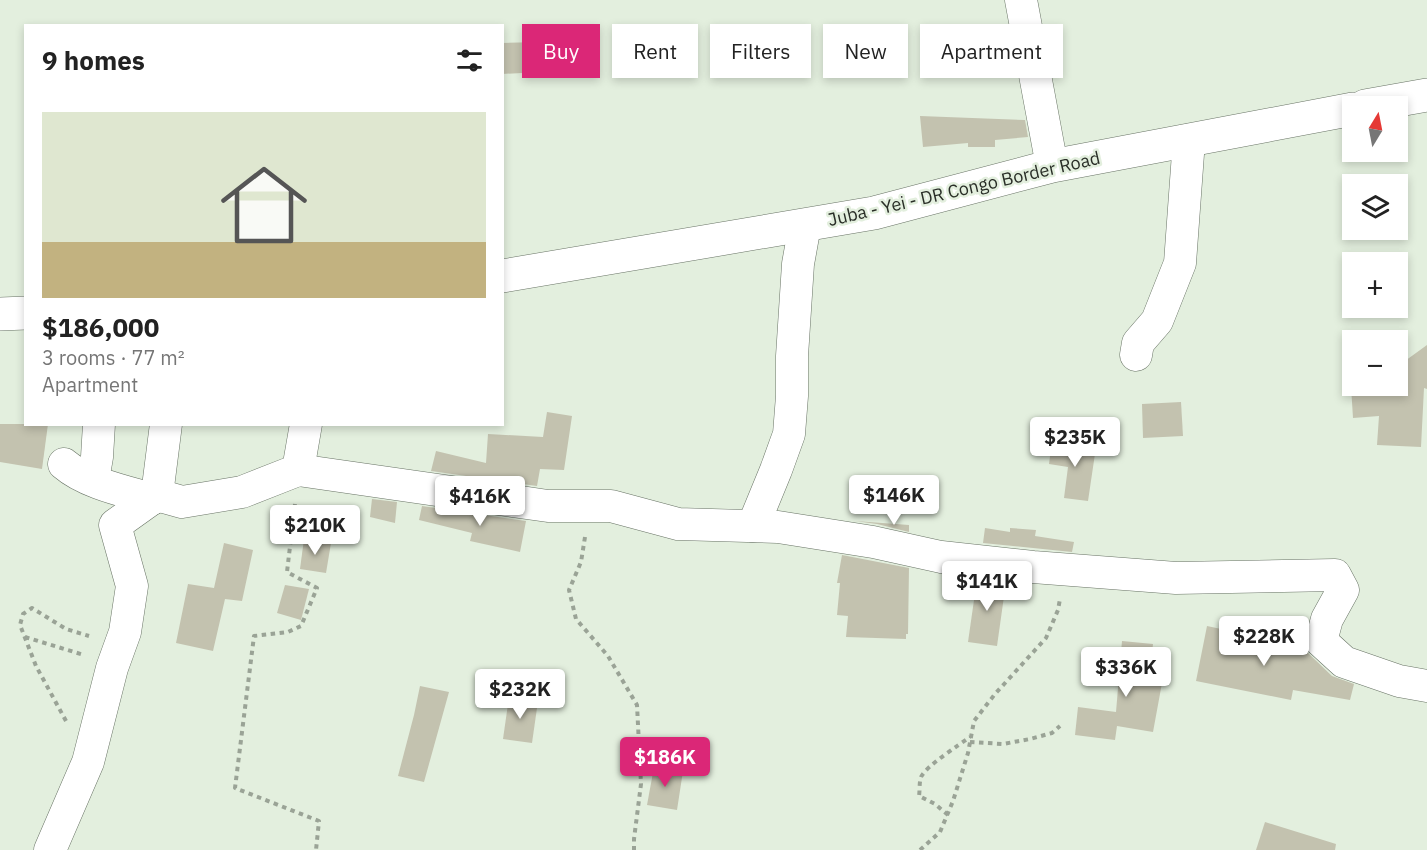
<!DOCTYPE html>
<meta charset="utf-8">
<style>
body{margin:0;font-family:"IBM Plex Sans",sans-serif;background:#f6f6f6;color:#222;height:100vh;display:flex;flex-direction:column;font-size:22px;white-space:nowrap}
*{box-sizing:border-box;margin:0}
p{font-size:20px;color:#767676}
.icon{flex:none;width:33px;height:33px;fill:none;stroke:currentColor;stroke-width:2;stroke-linecap:round;stroke-linejoin:round}
.map{position:relative;flex:1;overflow:hidden}
.drawer{position:absolute;left:24px;top:24px;width:480px;height:402px;display:flex;flex-direction:column;background:#fff;border-radius:0px;box-shadow:0 3px 9px #0003}
.drawer>*{flex:none}
.top-card{position:absolute;left:522px;top:24px;width:570px;height:54px;display:flex;gap:12px}
.needle{width:39px;rotate:10deg}
.buttons{position:absolute;left:1342px;top:96px;display:grid;gap:12px}
.buttons a{display:grid;place-items:center;width:66px;height:66px;border-radius:0px;background:#fff;box-shadow:0 3px 9px #0003;font-size:30px}
.price{position:absolute;translate:-50% -51px;padding:0 14px;border-radius:6px;background:#fff;color:#222;font-size:20px;line-height:39px;filter:drop-shadow(0 2px 3px #0008)}
.price::after{content:'';position:absolute;left:50%;top:36px;width:18px;height:14px;margin-left:-9px;background:inherit;clip-path:polygon(0 0,100% 0,50% 100%)}
.price.current{background:#db2777;color:#fff}
ul{padding:0;list-style:none}
li{display:grid;align-content:center;gap:12px;height:318px;padding:0 18px}
li+li{border-top:2px solid #e0e0e0}
li span{display:grid;place-items:center;height:186px;border-radius:0px;color:#555}
li>.icon{margin-inline-start:auto}
span .icon{width:108px;height:108px;fill:#fffc;stroke-width:1}
li b{font-size:26px}
h2{display:flex;justify-content:space-between;align-items:center;height:72px;padding:0 18px;font-size:26px}
.tag{padding:0 21px;border-radius:0px;background:#fff;box-shadow:0 3px 9px #0003;font-size:21px;line-height:54px}
.tag.current{background:#db2777;color:#fff}
.map>svg:first-child{display:block}
.building{fill:#c3c2af}
.lines{fill:none;stroke-linecap:round;stroke-linejoin:round}
.street-casing{stroke:#687365;stroke-width:33}
.primary-casing{stroke:#687365;stroke-width:34}
.path{stroke:#9aa396;stroke-width:4;stroke-dasharray:4.5 4.5;stroke-linecap:butt}
.street{stroke:#fff;stroke-width:32}
.primary{stroke:#fff;stroke-width:33}
.labels{text-anchor:middle;stroke-width:5;stroke-linejoin:round;paint-order:stroke}
.street-label{font-size:18px;fill:#292e27;stroke:#e3efde}
</style>
<div class="map">
<svg width="1427" height="850" viewBox="0 0 1427 850">
<rect width="100%" height="100%" fill="#e3efde"/>
<g class="building">
<polygon points="541,42 542,72 502,74 502,43"/>
<polygon points="920,116 1025,120 1028,137 995,140 995,147 968,147 968,143 923,147"/>
<polygon points="1427,345 1427,389 1424,388 1421,447 1377,445 1379,416 1353,418 1351,386 1398,386 1398,366"/>
<polygon points="1181,402 1183,436 1143,438 1142,404"/>
<polygon points="547,412 572,416 564,470 540,469 537,486 431,471 436,451 486,463 488,434 543,437"/>
<polygon points="0,424 48,424 42,469 0,462"/>
<polygon points="1052,441 1096,447 1088,501 1064,498 1068,467 1049,464"/>
<polygon points="372,499 397,502 395,523 370,517"/>
<polygon points="422,506 526,521 520,552 470,541 472,533 419,520"/>
<polygon points="855,521 909,525 909,532 877,524"/>
<polygon points="985,528 1010,532 1010,528 1036,530 1035,536 1074,542 1072,552 983,543"/>
<polygon points="304,539 331,543 326,573 300,569"/>
<polygon points="224,543 253,550 242,601 225,599 213,651 176,643 188,584 214,588"/>
<polygon points="842,555 909,568 908,634 906,634 906,639 846,637 848,616 837,615 840,583 837,583"/>
<polygon points="977,579 1006,582 997,646 968,642"/>
<polygon points="285,585 309,589 301,620 277,613"/>
<polygon points="1207,626 1288,643 1287,648 1307,652 1332,676 1354,684 1350,700 1293,690 1291,700 1196,681"/>
<polygon points="1122,641 1153,644 1149,681 1162,683 1153,732 1117,726 1115,740 1075,735 1078,707 1116,712"/>
<polygon points="420,686 449,692 424,782 398,776 414,715"/>
<polygon points="509,697 538,701 532,743 503,739"/>
<polygon points="654,767 683,771 677,810 647,805"/>
<polygon points="1265,822 1336,844 1335,850 1256,850"/>
</g>
<g class="lines">
<defs>
<g id="street">
<polyline points="1021,0 1052,166"/>
<polyline points="1136,355 1138,343 1157,321 1180,263 1189,140"/>
<path d="M 64,464 C 86,483 124,491 152,499"/>
<polyline points="298,470 548,506 611,506 678,524 778,527 873,542 941,557 1033,567 1176,578 1335,575 1343,590 1327,619 1321,641 1344,662 1399,681 1427,686"/>
<polyline points="93,480 97,457 99,424"/>
<polyline points="157,495 166,424"/>
<polyline points="753,526 776,470 789,434 792,396 792,356 798,264 805,225"/>
<polyline points="50,850 88,762 112,668 125,632 132,586 115,525 157,495 182,502 242,492 298,470 306,424"/>
</g>
<g id="primary">
<polyline points="1365,106 1427,95"/>
<polyline points="502,276 874,213 1052,166 1353,109"/>
<polyline points="0,314 26,313"/>
</g>
</defs>
<use href="#street" class="street-casing"/>
<use href="#primary" class="primary-casing"/>
<g class="path">
<polyline points="295,504 287,572 317,588 301,626 288,632 254,636 235,788 319,821 316,850"/>
<polyline points="585,537 581,562 569,590 576,619 608,656 637,705 641,784 634,839 634,850"/>
<polyline points="25,637 84,655"/>
<polyline points="66,721 36,666 20,625 23,614 32,608 66,629 89,636"/>
<polyline points="970,742 1003,744 1030,739 1052,733 1060,726"/>
<path d="M 948,815 L 935,804 L 919,796 C 920,790 919,783 921,777 C 926,766 959,745 970,737"/>
<polyline points="920,850 940,832 953,801 968,753 974,721 995,694 1046,638 1058,610 1060,599"/>
</g>
<use href="#street" class="street"/>
<use href="#primary" class="primary"/>
</g>
<g class="labels">
<g class="street-label">
<text transform="translate(964 189) rotate(-13)" y="6">Juba - Yei - DR Congo Border Road</text>
</g>
</g>
</svg>
<div class="buttons">
<a><svg class="needle" viewBox="-14 -14 28 28"><path d="M0-13l5 13h-10z" fill="#e53935"/><path d="M0 13l5-13h-10z" fill="#767676"/></svg></a>
<a><svg class="icon" aria-label="layers" viewBox="0 0 24 24"><path d="M12 4l9 5-9 5-9-5zM3 14l9 5 9-5"/></svg></a>
<a>+</a>
<a>−</a>
</div>
<b class="price" style="left:1075px;top:468px">$235K</b>
<b class="price" style="left:894px;top:526px">$146K</b>
<b class="price" style="left:480px;top:527px">$416K</b>
<b class="price" style="left:315px;top:556px">$210K</b>
<b class="price" style="left:987px;top:612px">$141K</b>
<b class="price" style="left:1264px;top:667px">$228K</b>
<b class="price" style="left:1126px;top:698px">$336K</b>
<b class="price" style="left:520px;top:720px">$232K</b>
<b class="price current" style="left:665px;top:788px">$186K</b>
<div class="top-card">
<a class="tag current">Buy</a>
<a class="tag">Rent</a>
<a class="tag">Filters</a>
<a class="tag">New</a>
<a class="tag">Apartment</a>
</div>
<section class="drawer">
<h2>9 homes<svg class="icon" aria-label="filters" viewBox="0 0 24 24"><path d="M4 7h16M4 17h16"/><circle cx="9" cy="7" r="2"/><circle cx="15" cy="17" r="2"/></svg></h2>
<ul>
<li><span style="background:linear-gradient(#dfe7d0 70%,#c2b280 0)"><svg class="icon" aria-label="home" viewBox="0 0 24 24"><path d="M3 11l9-7 9 7M6 9v11h12V9"/></svg></span><div><b>$186,000</b><p>3 rooms · 77 m²</p><p>Apartment</p></div></li>
</ul>
</section>
</div>
